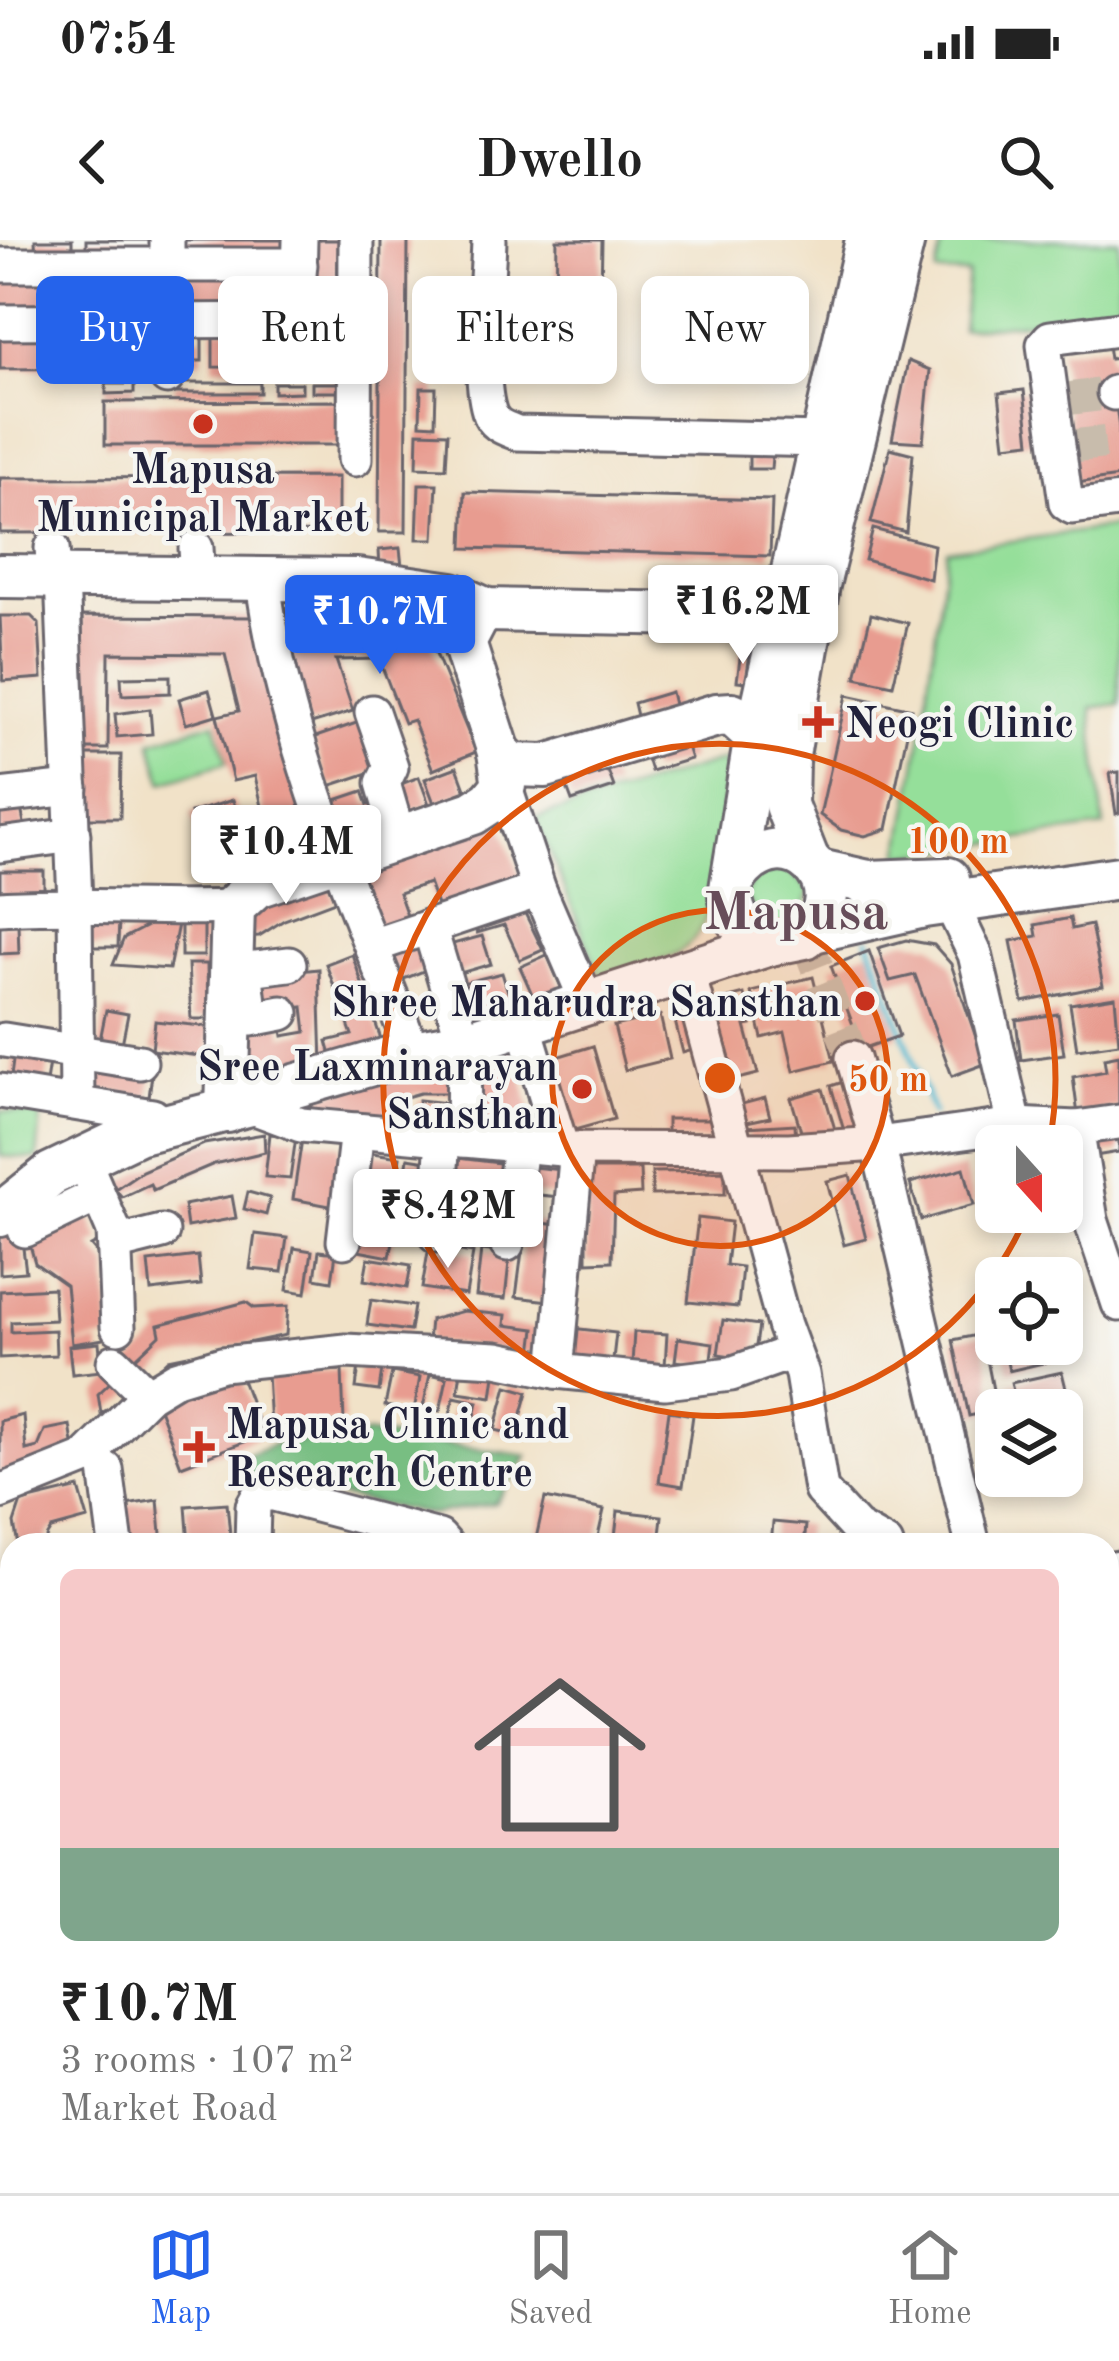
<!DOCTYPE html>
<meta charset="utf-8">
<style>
body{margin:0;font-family:"Old Standard TT",serif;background:#f6f6f6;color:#222;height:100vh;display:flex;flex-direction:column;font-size:45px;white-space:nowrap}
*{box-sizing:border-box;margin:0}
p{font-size:39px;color:#767676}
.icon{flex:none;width:66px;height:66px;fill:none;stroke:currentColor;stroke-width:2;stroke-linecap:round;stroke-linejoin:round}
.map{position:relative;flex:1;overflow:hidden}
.drawer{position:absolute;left:0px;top:1293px;width:1119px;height:660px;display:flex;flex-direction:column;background:#fff;border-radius:36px 36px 0 0;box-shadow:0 6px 18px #0003}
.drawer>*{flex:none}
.guide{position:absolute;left:36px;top:36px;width:1047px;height:108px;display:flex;gap:24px}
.needle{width:78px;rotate:159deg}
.tools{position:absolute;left:975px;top:885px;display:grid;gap:24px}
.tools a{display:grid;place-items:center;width:108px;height:108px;border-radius:18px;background:#fff;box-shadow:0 6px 18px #0003;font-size:60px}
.price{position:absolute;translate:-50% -102px;padding:0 27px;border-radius:12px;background:#fff;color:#222;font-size:39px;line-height:78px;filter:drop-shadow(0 3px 6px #0008)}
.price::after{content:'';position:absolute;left:50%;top:72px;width:36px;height:27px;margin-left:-18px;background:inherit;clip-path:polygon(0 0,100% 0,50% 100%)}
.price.current{background:#2563eb;color:#fff}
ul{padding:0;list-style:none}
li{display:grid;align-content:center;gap:24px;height:636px;padding:0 60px}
li span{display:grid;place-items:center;height:372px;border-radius:18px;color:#555}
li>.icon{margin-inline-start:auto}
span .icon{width:216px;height:216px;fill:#fffc;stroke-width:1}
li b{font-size:51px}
.pill{padding:0 42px;border-radius:18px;background:#fff;box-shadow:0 6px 18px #0003;font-size:42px;line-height:108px}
.pill.current{background:#2563eb;color:#fff}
.status{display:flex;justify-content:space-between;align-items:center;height:84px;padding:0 60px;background:#fff;direction:ltr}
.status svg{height:33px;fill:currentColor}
header{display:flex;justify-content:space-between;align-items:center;height:156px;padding:0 60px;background:#fff;font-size:54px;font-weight:700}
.tabs{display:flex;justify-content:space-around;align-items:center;height:168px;border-top:3px solid #e0e0e0;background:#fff;font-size:33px;color:#767676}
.tabs a{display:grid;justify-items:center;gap:6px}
.tabs .current{color:#2563eb}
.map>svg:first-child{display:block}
.green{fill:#95df9a;stroke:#5c806a;stroke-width:3}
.forest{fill:#78be82;stroke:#4d705e;stroke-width:3}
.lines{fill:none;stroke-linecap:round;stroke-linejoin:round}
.stream{stroke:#51b8cf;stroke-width:6}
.building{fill:#e89c90}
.minor-tunnel{stroke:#c8bcac;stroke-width:33;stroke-dasharray:33 16;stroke-linecap:butt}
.minor-casing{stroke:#6a656c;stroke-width:39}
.major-casing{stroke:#6a656c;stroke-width:48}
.minor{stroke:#fff;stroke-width:33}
.major{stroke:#fff;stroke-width:42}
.ring{fill:none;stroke:#de560e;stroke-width:6}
.poi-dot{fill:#c8321e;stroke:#f6f6f2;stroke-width:4.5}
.labels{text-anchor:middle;stroke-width:9;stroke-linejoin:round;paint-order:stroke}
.poi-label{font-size:42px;font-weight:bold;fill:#22223b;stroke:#f6f6f2;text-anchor:start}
.district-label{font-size:54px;font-weight:bold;fill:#674d59;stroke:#f6f6f2}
.centre{fill:#de560e;stroke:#f6f6f2;stroke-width:6}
.ring-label{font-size:36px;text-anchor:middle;font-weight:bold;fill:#de560e;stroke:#f6f6f2;stroke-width:9;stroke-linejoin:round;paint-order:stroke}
</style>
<div class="status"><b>07:54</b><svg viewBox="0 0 49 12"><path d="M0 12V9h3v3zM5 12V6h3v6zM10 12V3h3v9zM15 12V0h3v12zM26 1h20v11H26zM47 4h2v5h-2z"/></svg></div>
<header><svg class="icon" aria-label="back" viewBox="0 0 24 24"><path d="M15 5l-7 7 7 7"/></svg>Dwello<svg class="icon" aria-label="search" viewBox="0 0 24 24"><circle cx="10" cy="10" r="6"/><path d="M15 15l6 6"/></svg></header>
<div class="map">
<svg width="1119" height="1953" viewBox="0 0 1119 1953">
<rect width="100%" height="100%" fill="#f6f6f2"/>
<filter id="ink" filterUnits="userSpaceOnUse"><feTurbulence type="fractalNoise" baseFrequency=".00833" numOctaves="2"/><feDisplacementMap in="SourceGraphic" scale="24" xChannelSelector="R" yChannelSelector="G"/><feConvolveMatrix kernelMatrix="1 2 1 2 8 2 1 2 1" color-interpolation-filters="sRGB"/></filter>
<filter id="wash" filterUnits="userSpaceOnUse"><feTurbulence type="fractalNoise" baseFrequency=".004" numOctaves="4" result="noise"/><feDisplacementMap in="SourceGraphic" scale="48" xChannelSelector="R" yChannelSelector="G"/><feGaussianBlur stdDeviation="2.7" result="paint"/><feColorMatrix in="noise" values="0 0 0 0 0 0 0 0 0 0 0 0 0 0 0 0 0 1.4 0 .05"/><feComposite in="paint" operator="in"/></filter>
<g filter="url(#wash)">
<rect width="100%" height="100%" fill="#f1e2c8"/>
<g class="green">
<polygon points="943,0 1119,0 1119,72 962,89 968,34 936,33"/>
<polygon points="1119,286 1119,464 1091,468 1104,587 900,616 923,486 947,310"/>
<polygon points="215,482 227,522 163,542 151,501"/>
<path d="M 726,519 C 721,570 727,680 682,710 C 660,724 627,732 602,741 L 536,578 Z"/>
<polygon points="786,628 809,650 801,681 763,689 745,655 755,636"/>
<polygon points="0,871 41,875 37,919 0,916"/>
</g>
<g class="forest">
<polygon points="370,1194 528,1216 495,1263 431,1275 265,1241 232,1221 275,1204"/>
<polygon points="1119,1663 1119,1740 1107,1745 1107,1666"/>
</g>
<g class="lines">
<polyline class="stream" points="868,699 933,873"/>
</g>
<g id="blocks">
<g class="building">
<polygon points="35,0 72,0 72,21 36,21"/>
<rect x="86" y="0" width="72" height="21"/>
<polygon points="173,0 283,0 283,15 173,16"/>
<polygon points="306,0 338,0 336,128 213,127 213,88 306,88"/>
<polygon points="381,0 408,0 406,292 379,292"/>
<polygon points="557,0 602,0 600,107 555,107"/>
<rect x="0" y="34" width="153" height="41"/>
<polygon points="284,34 284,72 175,72 175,35"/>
<polygon points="151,87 151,128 0,129 0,88"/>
<polygon points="176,97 202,97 202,121 177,121"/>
<polygon points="1108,105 1110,119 1119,118 1119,135 1112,136 1119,188 1119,237 1076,243 1060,111"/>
<polygon points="908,121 930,130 923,202 892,200"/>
<rect x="174" y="143" width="86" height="10"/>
<polygon points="274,143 302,143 302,152 274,153"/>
<rect x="312" y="143" width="28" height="9"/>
<polygon points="106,144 134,144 134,153 106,154"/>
<polygon points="421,148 436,148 435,185 420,184"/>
<polygon points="1024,150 1030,202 1005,205 999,153"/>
<polygon points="340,161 340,205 105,205 105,162"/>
<polygon points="418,192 448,193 446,228 417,227"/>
<polygon points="890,208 913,214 906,292 871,283"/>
<polygon points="749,216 772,216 771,229 749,229"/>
<polygon points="338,237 338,292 0,293 0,238"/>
<polygon points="419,244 437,244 434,299 417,299"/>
<polygon points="465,252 772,260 770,316 463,308"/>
<polygon points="873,289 934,305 930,339 865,320"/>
<polygon points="400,308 402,327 380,329 379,310"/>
<polygon points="871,374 908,383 893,445 856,437"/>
<polygon points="0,376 31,376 39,384 42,438 3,441"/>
<polygon points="82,376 252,377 312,606 262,629 199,643 192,627 213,621 211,609 253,599 251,593 267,588 255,536 233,541 217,476 239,471 225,414 109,413 108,509 84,509"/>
<polygon points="409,378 426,389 476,512 433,530 413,480 404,483 379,419 336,420 353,471 308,485 283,383 292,379"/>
<polygon points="741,411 750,413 746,442 737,441"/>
<polygon points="170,436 170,453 122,455 121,437"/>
<polygon points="209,450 216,475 186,484 179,459"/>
<polygon points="671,452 675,469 638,480 634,463"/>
<polygon points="847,455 912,469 887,589 865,596 841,590 820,575"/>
<polygon points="150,469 152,494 117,497 115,474"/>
<polygon points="371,478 387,527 329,546 313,498"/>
<polygon points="686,503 691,519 651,531 646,515"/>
<polygon points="84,515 121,515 120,578 83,578"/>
<polygon points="457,527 466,551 434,563 425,539"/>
<polygon points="608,531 614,547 572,561 566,545"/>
<polygon points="1119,532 1119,573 1116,574 1110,533"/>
<polygon points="419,537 429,564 398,575 388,549"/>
<polygon points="363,551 368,565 384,559 391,579 344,594 333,561"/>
<polygon points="19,557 26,594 0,598 0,560"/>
<polygon points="233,560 243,593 202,606 191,573"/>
<polygon points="500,580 525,651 438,668 429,643 399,653 411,687 375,698 356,634"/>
<polygon points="0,631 44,631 44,659 0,658"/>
<polygon points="324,636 335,661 284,680 259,696 242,697 247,668"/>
<polygon points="521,665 543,710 520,720 504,685 477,693 469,679"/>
<polygon points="90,674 119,676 118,707 89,707"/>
<rect x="181" y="678" width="23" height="38"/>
<polygon points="1070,678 1072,689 1091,685 1103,746 1023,762 1011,701 1037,696 1035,685"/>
<polygon points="0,684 18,684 19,713 0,714"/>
<polygon points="151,684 178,684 169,729 113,725 124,698"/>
<polygon points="482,696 491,724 457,734 449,705"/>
<polygon points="424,697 436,726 399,741 385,712"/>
<polygon points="906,700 934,705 951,724 985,824 952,836 915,735 890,741 878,708"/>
<polygon points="869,711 899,796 862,809 831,726"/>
<polygon points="352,714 383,805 332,819 327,801 352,795 326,724"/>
<polygon points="547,715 564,754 537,765 520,727"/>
<polygon points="188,724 207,724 208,779 191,779"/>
<polygon points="319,729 322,825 249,843 246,788 281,784 283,796 306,792 303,767 255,773 251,736"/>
<polygon points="502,733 517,780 474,792 462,743"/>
<polygon points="813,737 834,821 794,831 785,792 762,798 751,752"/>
<polygon points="744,754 751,785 745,786 758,834 730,841 710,763"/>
<polygon points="1115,757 1119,803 1077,809 1070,764"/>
<polygon points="691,759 704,807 683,813 671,765"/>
<polygon points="106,770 128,774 119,819 97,815"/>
<polygon points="1058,774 1064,814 1021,820 1016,780"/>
<polygon points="660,775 670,819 625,830 614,786"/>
<polygon points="155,781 211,787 207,817 152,810"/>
<polygon points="514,803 537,898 475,891 471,813"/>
<polygon points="15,805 51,810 45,848 10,844"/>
<polygon points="593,806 614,879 571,891 550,819"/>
<polygon points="458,814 460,853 420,853 389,862 389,866 418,870 419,860 456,864 453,894 312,879 310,860"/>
<polygon points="1119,815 1119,868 1078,875 1073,837 1106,831 1104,818"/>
<polygon points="94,819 153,827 149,857 90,849"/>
<polygon points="846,841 859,887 844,891 831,846"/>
<polygon points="823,849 837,896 803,898 791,858"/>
<polygon points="765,858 770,877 742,883 738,865"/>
<polygon points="667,879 717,879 716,900 667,900"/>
<polygon points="795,884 796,903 748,905 747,887"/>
<polygon points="1119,892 1119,912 1095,916 1090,898"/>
<polygon points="264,894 265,912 214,924 153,950 150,944 122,957 115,949 142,931 204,904"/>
<polygon points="270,894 296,897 290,939 265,937"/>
<polygon points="302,899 341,905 335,967 293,959"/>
<polygon points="365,912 400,917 391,976 356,971"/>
<polygon points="449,917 508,924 500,991 441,985"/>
<polygon points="408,918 440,923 430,991 398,987"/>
<polygon points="522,926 562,930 560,957 519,953"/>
<polygon points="964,928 974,965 921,980 910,943"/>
<polygon points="587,929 640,929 641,954 614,956 612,1021 587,1022"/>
<polygon points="725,931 725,954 652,955 652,932"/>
<polygon points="850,935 866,999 844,1005 827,941"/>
<polygon points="248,952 270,958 266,975 244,969"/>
<polygon points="232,956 236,978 187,987 184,965"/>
<polygon points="89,975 100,1001 91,1006 107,1025 110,1098 72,1104 66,1045 35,1023 30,1005"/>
<polygon points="698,978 731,982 726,1025 742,1027 738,1067 688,1062"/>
<polygon points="526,981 558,985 549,1061 516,1057"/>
<polygon points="20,984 26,1032 0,1034 0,994"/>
<polygon points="357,990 394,997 390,1017 353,1010"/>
<polygon points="255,994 287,998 282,1032 250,1029"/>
<polygon points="429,1006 473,1013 466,1055 422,1048"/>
<polygon points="294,1008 312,1011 306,1053 287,1050"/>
<polygon points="481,1010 510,1013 505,1059 476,1056"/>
<polygon points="319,1011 336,1013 332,1041 315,1038"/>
<polygon points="198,1016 201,1045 151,1051 148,1022"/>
<polygon points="368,1018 411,1025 407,1048 364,1040"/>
<polygon points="53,1048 55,1080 11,1082 11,1092 55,1090 56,1115 0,1118 0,1051"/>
<polygon points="371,1060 414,1066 410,1091 367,1085"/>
<polygon points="246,1062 254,1068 288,1066 286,1095 169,1119 125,1160 101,1173 98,1154 160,1095 158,1085"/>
<polygon points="463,1071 506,1075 505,1085 535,1089 532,1113 428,1101 430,1080"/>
<polygon points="723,1080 759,1085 754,1119 718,1114"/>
<polygon points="571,1088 616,1093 612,1128 567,1123"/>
<polygon points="634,1092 667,1094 665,1126 632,1124"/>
<polygon points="982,1094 997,1170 969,1176 953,1100"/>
<polygon points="678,1098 713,1103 710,1126 675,1121"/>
<polygon points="99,1103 102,1131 72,1134 69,1106"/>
<polygon points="1003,1104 1057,1104 1060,1119 1009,1131"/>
<polygon points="359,1126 382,1129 379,1151 356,1148"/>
<polygon points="342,1130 344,1182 270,1186 267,1134"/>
<polygon points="461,1131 495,1135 492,1157 458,1152"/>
<polygon points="239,1132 263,1195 181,1226 157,1163"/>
<polygon points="392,1132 420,1137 414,1171 385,1166"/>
<polygon points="1062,1132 1071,1169 1018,1170 1011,1143"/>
<polygon points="430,1134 447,1138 440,1171 423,1168"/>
<polygon points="507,1146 528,1152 516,1195 495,1190"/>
<polygon points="454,1157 478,1162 470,1200 446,1194"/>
<polygon points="669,1171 693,1175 683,1246 659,1242"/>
<polygon points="23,1175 26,1210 38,1207 45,1190 70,1185 75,1216 0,1234 0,1181"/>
<polygon points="79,1248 88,1279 51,1289 46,1297 48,1305 18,1305 14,1283 21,1262"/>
<polygon points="545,1258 604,1270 596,1305 535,1303"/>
<polygon points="158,1260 162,1305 130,1305 126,1265"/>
<polygon points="227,1263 231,1305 189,1305 186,1266"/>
<polygon points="618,1271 662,1276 659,1305 614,1305"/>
<polygon points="773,1282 806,1285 804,1305 771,1305"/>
<polygon points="1119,1446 1119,1508 1118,1508 1107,1474 1107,1450"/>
<polygon points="1119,1595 1119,1640 1107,1644 1107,1599"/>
<polygon points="0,1801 12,1802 12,1859 0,1858"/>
<polygon points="0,1898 12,1899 12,1929 0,1928"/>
<polygon points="367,1941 421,1941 451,1944 450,1953 366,1953"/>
<polygon points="470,1941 492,1941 492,1953 469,1953"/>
</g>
</g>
</g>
<g filter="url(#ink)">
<use href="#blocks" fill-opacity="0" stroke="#6a656c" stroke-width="3"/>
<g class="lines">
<g class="minor-tunnel">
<polyline points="1066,159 1114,153"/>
<polyline points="1072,206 1119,201"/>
<polyline points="805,697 853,818"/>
</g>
<defs>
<g id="minor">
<path d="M 489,0 C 488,44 477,132 489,171 C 493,185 504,188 517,193 L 821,200"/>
<polyline points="0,25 300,25"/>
<polyline points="0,82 298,80 300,0"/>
<polyline points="1119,89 1050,98 1044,105 1066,263 1072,267 1119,261"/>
<polyline points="167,137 167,0"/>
<polyline points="1114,153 1119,152"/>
<polyline points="355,219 356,0"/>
<polyline points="52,308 53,320 62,336 75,663 77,861"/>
<polyline points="196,308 198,338"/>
<path d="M 265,356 C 289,515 355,663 413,812"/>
<polyline points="372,472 391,527 383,543 399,598"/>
<polyline points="504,545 539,650 588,764"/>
<polyline points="0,556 71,548"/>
<polyline points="0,605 73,595"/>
<polyline points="951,664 975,714 1015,885"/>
<path d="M 0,668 C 78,663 155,670 233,667"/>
<polyline points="429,686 464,803 463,900"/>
<polyline points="372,706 539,650"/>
<polyline points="231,731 289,724"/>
<polyline points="688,733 784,1085 802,1134 821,1250 856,1288 886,1305"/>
<polyline points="246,737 251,779 282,773"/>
<polyline points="524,784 562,909"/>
<polyline points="4,800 140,822"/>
<polyline points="853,818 878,904 973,1305"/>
<polyline points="0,851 153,876 166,888"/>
<polyline points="247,865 301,885 562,909 789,910 878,904 1015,885 1076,888 1119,882"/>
<polyline points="1076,888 1091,980 1119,1064"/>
<polyline points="90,935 114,991 118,1087"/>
<polyline points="25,990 98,955"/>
<polyline points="114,991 126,1001 162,992"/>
<polyline points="436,995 443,899"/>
<polyline points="344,1001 357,890"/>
<polyline points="507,1004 520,906"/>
<polyline points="114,1122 148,1155"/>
<polyline points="556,1131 577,909"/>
<polyline points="106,1229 116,1305"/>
<polyline points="0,1252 85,1218 148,1155 176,1138 222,1124 346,1111 497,1119 556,1131 665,1142 731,1134 793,1112"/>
<polyline points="252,1305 253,1266 258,1257 270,1253 439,1297 446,1305"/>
<polyline points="1107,1330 1119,1328"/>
<polyline points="1107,1650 1119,1647"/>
<polyline points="0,1702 12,1704"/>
<polyline points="0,1764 12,1766"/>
<polyline points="0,1872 12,1874"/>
<polyline points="1107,1937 1116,1953"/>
<polyline points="516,1941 516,1953"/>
<polyline points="919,1941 923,1953"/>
<polyline points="0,1942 97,1953"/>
<polyline points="138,1953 139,1941"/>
<polyline points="340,1953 341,1941"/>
</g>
<g id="major">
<polyline points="0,336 357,340 452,354 487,370 740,375 789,347"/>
<polyline points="499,512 512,525 546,526 717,475 732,474 756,496"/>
<polyline points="807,618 786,565 787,521 818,345 903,0"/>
<polyline points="819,631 868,642 948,639"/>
<path d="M 735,637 C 786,568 863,649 805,697 L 770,704 C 745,696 734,681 730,655 L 756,496 L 867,0"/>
<polyline points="813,691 924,666 1119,638"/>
<polyline points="227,871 233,667 256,646 473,573 490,562 504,545 499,512 464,403 477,378 487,370"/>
<polyline points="0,975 51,934 137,893 247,865 295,846 413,812 464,803 770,704"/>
<polyline points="0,1418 7,1476 0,1565"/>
</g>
</defs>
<use href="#minor" class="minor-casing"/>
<use href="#major" class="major-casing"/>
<use href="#minor" class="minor"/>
<use href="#major" class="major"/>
</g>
</g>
<circle cx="720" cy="838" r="168" fill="#de560e" fill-opacity=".12"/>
<g class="ring">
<circle cx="720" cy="838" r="168"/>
<path d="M1027 975A336 336 0 1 1 1049 905"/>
</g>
<g class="poi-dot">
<circle cx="203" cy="184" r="12"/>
<path d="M812 464h12v12h12v12h-12v12h-12v-12h-12v-12h12z"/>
<circle cx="865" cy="761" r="12"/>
<circle cx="582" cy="849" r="12"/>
<path d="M193 1189h12v12h12v12h-12v12h-12v-12h-12v-12h12z"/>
</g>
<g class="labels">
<g class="poi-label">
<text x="203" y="243" text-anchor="middle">Mapusa<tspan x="203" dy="48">Municipal Market</tspan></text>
<text x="845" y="497">Neogi Clinic</text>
<text x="841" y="776" text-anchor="end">Shree Maharudra Sansthan</text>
<text x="558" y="840" text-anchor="end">Sree Laxminarayan<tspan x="558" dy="48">Sansthan</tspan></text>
<text x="226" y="1198">Mapusa Clinic and<tspan x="226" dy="48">Research Centre</tspan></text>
</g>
<g class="district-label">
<text x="796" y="689">Mapusa</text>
</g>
</g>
<circle cx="720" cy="838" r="18" class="centre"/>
<g class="ring-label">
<text x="958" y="613">100 m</text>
<text x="888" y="851">50 m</text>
</g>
</svg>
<div class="tools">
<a><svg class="needle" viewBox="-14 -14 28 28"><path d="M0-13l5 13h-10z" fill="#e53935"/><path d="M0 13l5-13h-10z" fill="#767676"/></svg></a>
<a><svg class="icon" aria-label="locate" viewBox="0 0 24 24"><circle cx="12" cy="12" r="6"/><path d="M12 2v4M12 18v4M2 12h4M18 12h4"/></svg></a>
<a><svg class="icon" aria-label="layers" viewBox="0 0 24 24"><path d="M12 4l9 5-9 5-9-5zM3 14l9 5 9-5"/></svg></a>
</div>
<b class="price" style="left:743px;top:427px">₹16.2M</b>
<b class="price current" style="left:380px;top:437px">₹10.7M</b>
<b class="price" style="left:286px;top:667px">₹10.4M</b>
<b class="price" style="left:448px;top:1031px">₹8.42M</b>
<div class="guide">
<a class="pill current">Buy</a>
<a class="pill">Rent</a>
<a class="pill">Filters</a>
<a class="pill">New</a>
</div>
<section class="drawer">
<ul>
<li><span style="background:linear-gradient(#f6c9c9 75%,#7fa58c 0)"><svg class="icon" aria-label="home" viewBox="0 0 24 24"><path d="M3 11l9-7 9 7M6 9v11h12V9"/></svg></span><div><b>₹10.7M</b><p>3 rooms · 107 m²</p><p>Market Road</p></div></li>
</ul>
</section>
</div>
<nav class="tabs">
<a class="current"><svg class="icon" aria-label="map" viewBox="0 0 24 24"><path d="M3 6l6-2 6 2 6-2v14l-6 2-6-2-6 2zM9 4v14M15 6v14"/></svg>Map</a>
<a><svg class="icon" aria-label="saved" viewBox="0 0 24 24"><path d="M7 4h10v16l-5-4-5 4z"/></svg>Saved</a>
<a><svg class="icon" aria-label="home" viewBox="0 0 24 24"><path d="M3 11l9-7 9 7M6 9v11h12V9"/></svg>Home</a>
</nav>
